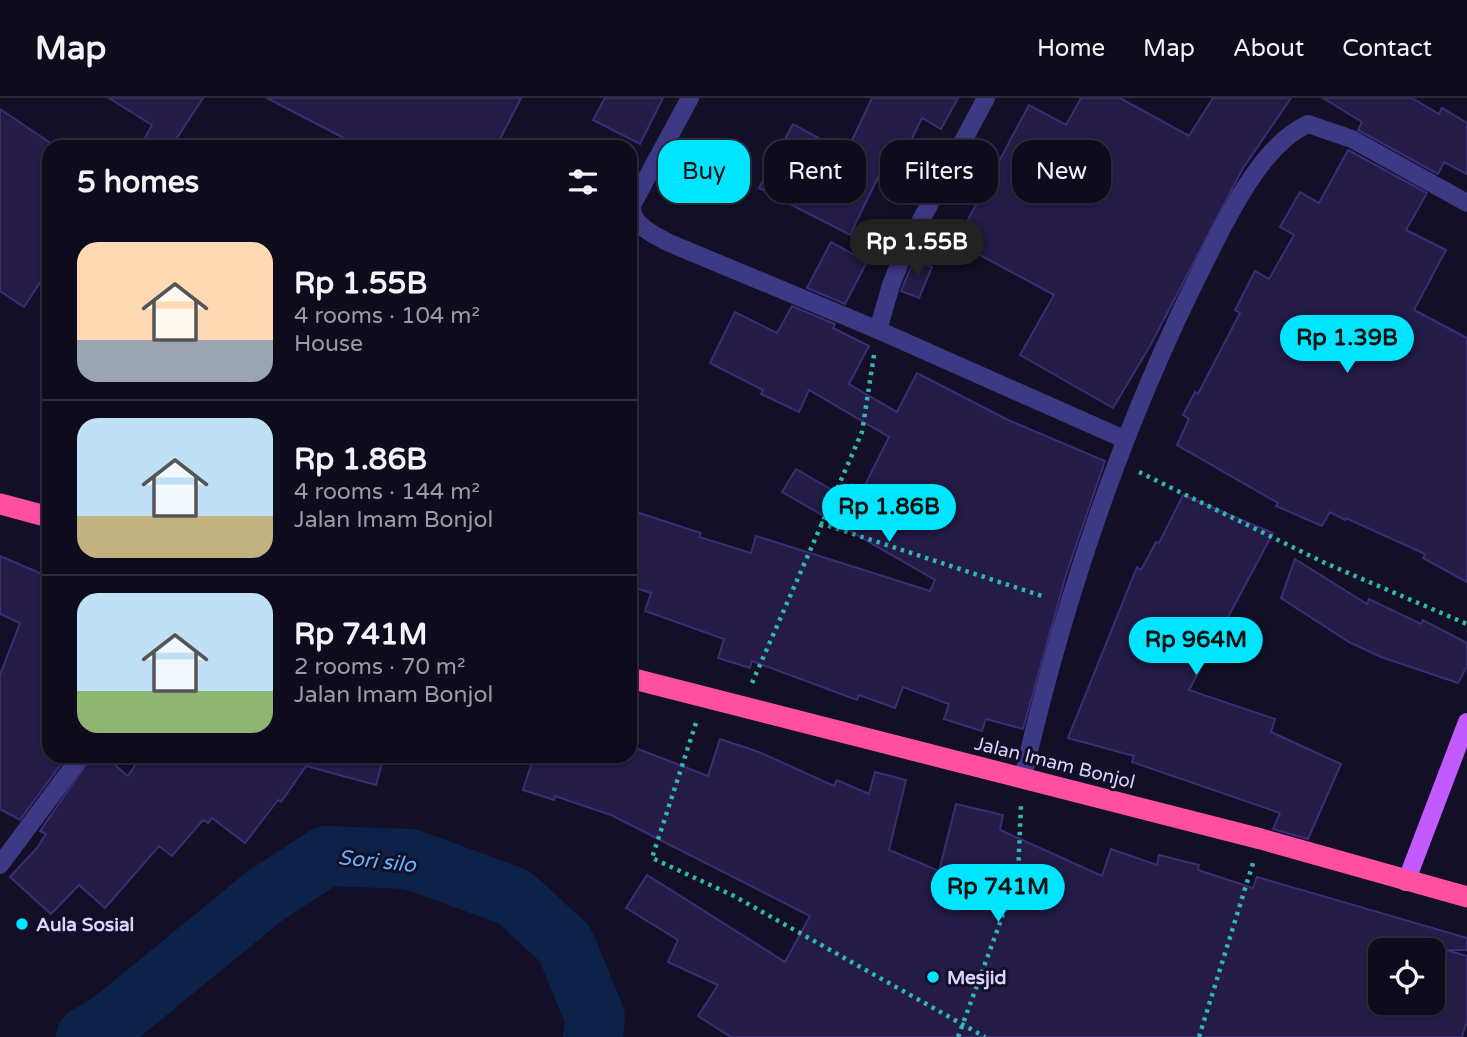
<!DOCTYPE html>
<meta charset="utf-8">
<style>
body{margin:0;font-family:"Varela Round",sans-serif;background:#1c1929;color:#f1f3f6;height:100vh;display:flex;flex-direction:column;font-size:26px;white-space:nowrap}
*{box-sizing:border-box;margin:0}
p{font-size:23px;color:#9b9ba3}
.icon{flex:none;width:38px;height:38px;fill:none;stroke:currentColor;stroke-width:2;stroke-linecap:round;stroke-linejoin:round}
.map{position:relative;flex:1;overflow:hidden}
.sheet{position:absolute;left:42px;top:42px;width:595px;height:623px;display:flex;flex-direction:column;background:#0e0b1c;border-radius:21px;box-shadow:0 2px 5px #0004,0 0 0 2px #2e2b3b}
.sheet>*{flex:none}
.hud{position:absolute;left:658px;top:42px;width:665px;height:63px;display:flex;gap:14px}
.controls{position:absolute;left:1368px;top:840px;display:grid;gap:14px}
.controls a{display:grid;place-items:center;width:77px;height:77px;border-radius:14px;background:#0e0b1c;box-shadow:0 2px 5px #0004,0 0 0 2px #2e2b3b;font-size:35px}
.price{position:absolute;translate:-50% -60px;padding:0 16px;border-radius:24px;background:#00e5ff;color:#111;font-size:23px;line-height:46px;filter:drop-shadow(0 2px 4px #0008)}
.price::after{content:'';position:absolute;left:50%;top:42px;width:21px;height:16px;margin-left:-10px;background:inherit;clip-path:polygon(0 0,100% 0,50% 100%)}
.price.selected{background:#222;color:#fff}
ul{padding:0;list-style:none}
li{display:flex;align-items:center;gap:21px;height:175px;padding:0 35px}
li+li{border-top:2px solid #2e2b3b}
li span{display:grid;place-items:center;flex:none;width:196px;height:140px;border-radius:21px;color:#555}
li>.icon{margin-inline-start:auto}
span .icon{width:84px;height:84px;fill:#fffc;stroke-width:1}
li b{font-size:30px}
h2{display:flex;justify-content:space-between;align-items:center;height:84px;padding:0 35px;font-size:30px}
.chip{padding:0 24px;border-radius:21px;background:#0e0b1c;box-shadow:0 2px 5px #0004,0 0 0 2px #2e2b3b;font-size:24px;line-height:63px}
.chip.selected{background:#00e5ff;color:#111}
header{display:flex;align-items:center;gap:42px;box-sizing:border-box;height:98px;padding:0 35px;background:#0e0b1c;border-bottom:2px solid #2e2b3b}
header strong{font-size:33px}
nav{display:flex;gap:38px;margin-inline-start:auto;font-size:24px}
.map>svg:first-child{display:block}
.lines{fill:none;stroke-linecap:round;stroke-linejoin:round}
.river{stroke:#0c2248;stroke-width:60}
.building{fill:#241b47;stroke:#3b2d73;stroke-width:2;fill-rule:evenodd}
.path{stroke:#2fb8b0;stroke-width:4.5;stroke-dasharray:3.5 5;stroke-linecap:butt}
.minor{stroke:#3d3a85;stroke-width:18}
.major{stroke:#c25bff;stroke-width:18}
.highway{stroke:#ff4fa3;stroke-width:21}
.poi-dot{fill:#00e5ff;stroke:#130f26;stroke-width:2.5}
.labels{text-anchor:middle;stroke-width:6;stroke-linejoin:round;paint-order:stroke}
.street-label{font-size:19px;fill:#d9d4ff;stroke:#130f26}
.poi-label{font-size:19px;font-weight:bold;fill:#d9d4ff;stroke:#130f26;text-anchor:start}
.water-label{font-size:21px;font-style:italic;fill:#62b6ff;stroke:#130f26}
</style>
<header>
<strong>Map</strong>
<nav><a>Home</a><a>Map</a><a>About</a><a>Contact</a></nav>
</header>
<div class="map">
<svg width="1467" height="939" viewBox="0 0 1467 939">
<rect width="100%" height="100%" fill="#130f26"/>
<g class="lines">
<polyline class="river" points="86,939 111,924 266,797 326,758 410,761 514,799 565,846 595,919 593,939"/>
</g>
<g class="building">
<polygon points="109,0 203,0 171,49 140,49 152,27"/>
<polygon points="267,0 521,0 496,49 361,49"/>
<polygon points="605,0 663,0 640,46 593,22"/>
<polygon points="872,0 958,0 941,31 922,20 897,71 885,65 850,137 759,90 793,26 846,55"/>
<polygon points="1081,0 1120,0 1189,38 1213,0 1291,0 1243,70 1150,248 1113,310 1020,257 1054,197 956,144 1029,7 1066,27"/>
<polygon points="1323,0 1412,0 1439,16 1442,10 1467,25 1467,76 1444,64 1438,76 1358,32 1362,24"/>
<polygon points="0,11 49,44 49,171 24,209 0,193"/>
<polygon points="1348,52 1427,95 1406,132 1446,152 1414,212 1467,240 1467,484 1423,460 1425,456 1346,420 1345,422 1330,414 1322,428 1276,408 1278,405 1177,347 1189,321 1183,317 1195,294 1198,296 1240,215 1235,212 1255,173 1269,181 1294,137 1280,129 1300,94 1319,105"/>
<polygon points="831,144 867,164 845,206 807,190"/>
<polygon points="914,162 932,169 919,200 901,193"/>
<polygon points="792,208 835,226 833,230 869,248 849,286 897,314 917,275 1008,322 1105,363 1066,477 1023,631 986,621 982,633 944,621 949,606 903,589 895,610 859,597 857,602 752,563 750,570 718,560 724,541 645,513 651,495 630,488 630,412 701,435 699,439 751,455 756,438 930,493 935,482 782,394 796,371 846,400 851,386 863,391 889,339 809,292 799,314 761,296 763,292 710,265 735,214 777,235"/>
<polygon points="1183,397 1273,435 1189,592 1275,621 1271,634 1341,666 1308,741 1273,731 1280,715 1132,664 1134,658 1068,640 1137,469 1141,472 1156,444 1159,445"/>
<polygon points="0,458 49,479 49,658 67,658 20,722 0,711 0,577 20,525 0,516"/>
<polygon points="1295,461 1367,506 1369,501 1421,526 1423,522 1467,545 1467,568 1458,585 1381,559 1349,544 1281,500"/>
<path d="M 720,641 L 759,654 L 834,688 L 837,682 L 869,696 L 875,674 L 906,682 L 889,752 L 939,773 L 956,706 L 1003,717 L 1000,732 L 1102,778 L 1111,751 L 1157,767 L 1159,757 L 1199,767 L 1198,772 L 1253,790 L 1257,779 L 1467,840 L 1467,852 L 1446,852 L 1467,858 L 1467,923 L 1462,939 L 731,939 L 698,918 L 718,887 L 668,864 L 678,842 L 626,810 L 647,777 L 785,864 L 810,818 L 611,717 L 555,698 L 554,702 L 523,692 L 534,658 L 630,658 L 633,649 L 708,678 ZM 1381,852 L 1433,852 L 1433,905 L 1381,905 Z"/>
<polygon points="92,658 104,658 128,678 141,658 384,658 376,687 306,668 281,704 278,702 245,745 212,720 208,725 203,722 172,758 159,748 105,810 79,787 51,816 10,779 37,750 46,736 40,733"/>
</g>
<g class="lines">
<g class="path">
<polyline points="1139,374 1325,465 1467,526"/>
<polyline points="820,425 1045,499"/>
<polyline points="752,585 862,334 874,257"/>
<polyline points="696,625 652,760 734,798 985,939"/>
<polyline points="958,939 1018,776 1021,708"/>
<polyline points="1199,939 1253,765"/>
</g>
<g class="minor">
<path d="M 690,0 L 632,107 C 630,126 653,136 667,144 L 878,232 L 1124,341"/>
<polyline points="878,232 891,187 906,150 986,0"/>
<path d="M 1023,679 C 1064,500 1122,328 1205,164 C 1227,120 1261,47 1308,26 L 1352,41 L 1467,105"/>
<polyline points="0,767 81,658"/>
</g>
<polyline class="major" points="1406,784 1467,624"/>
<g class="highway">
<polyline points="0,406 49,419"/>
<polyline points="630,580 1261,741 1467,799"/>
</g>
</g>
<g class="poi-dot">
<circle cx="22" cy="826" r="7"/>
<circle cx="933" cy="879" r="7"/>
</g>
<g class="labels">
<g class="street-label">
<text transform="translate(1055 664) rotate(14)" y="7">Jalan Imam Bonjol</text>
</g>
<g class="poi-label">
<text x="36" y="833">Aula Sosial</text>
<text x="947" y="886">Mesjid</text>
</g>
<g class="water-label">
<text transform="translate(377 763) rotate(6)" y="7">Sori silo</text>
</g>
</g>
</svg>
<div class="controls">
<a><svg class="icon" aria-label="locate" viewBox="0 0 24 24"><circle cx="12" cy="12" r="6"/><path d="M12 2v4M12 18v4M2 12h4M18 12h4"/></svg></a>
</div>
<b class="price selected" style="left:917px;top:181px">Rp 1.55B</b>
<b class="price" style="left:1347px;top:277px">Rp 1.39B</b>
<b class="price" style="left:889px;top:446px">Rp 1.86B</b>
<b class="price" style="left:1196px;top:579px">Rp 964M</b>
<b class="price" style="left:998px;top:826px">Rp 741M</b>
<div class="hud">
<a class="chip selected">Buy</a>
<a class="chip">Rent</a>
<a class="chip">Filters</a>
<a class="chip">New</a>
</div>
<section class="sheet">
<h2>5 homes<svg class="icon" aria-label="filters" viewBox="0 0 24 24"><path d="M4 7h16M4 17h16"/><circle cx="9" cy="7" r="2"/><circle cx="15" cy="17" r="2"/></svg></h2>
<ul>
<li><span style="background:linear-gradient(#ffd9b3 70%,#9aa5b1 0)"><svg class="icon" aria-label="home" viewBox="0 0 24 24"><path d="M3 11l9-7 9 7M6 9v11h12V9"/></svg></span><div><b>Rp 1.55B</b><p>4 rooms · 104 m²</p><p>House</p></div></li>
<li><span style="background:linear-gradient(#bfe0f5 70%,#c2b280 0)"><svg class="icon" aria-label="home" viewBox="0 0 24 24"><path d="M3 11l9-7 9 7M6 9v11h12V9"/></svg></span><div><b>Rp 1.86B</b><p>4 rooms · 144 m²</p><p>Jalan Imam Bonjol</p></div></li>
<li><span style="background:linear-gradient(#bfe0f5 70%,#8fb573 0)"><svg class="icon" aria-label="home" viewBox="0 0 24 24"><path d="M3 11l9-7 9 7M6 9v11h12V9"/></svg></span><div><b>Rp 741M</b><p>2 rooms · 70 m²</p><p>Jalan Imam Bonjol</p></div></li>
</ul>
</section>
</div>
